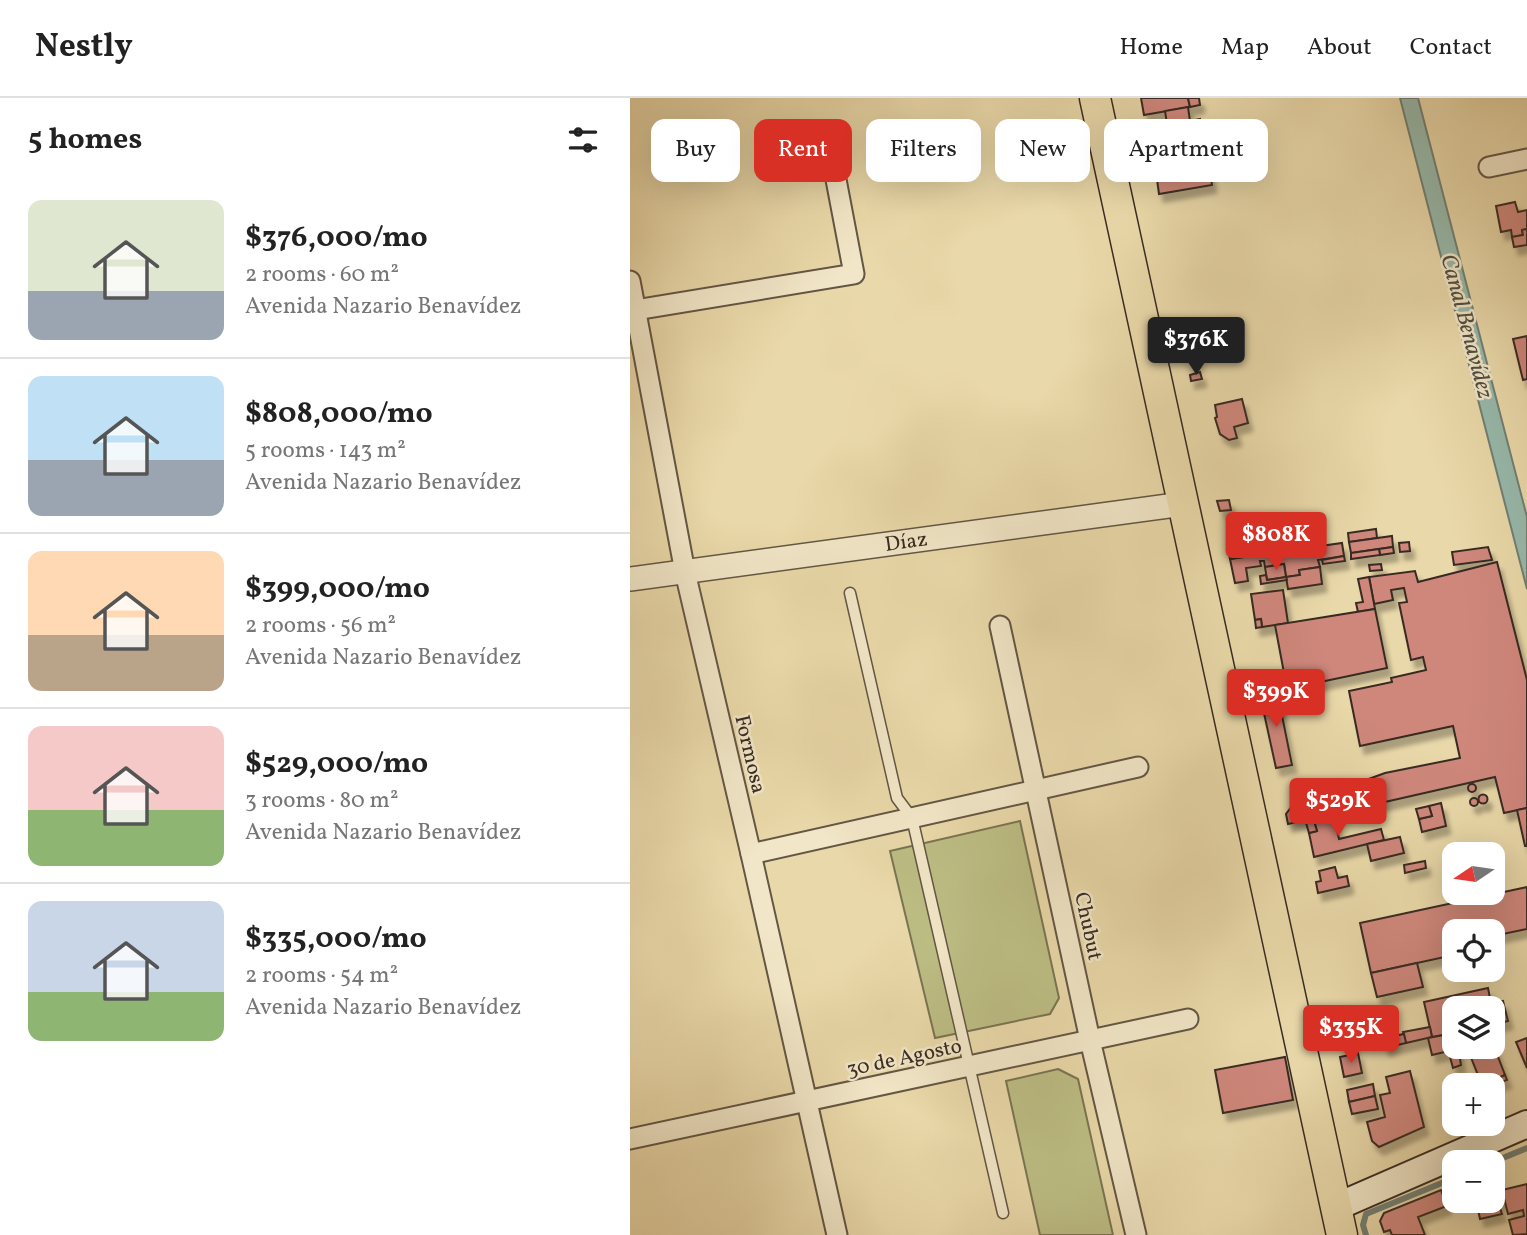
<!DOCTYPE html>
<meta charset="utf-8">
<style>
body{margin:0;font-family:Vollkorn,serif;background:#f2f2f2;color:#222;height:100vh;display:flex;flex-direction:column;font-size:26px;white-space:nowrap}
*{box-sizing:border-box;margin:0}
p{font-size:23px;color:#767676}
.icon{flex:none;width:38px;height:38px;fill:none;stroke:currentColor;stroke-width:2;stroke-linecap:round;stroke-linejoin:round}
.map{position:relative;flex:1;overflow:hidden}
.details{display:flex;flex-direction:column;background:#fff;width:630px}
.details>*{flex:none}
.guide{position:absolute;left:21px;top:21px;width:665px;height:63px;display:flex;gap:14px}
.needle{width:46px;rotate:257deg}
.buttons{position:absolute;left:812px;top:744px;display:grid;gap:14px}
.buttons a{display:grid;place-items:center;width:63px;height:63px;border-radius:14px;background:#fff;box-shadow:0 7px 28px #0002;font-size:35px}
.price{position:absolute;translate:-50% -60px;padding:0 16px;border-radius:7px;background:#d93025;color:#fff;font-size:23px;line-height:46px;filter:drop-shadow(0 2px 4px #0008)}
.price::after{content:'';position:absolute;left:50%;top:42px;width:21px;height:16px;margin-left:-10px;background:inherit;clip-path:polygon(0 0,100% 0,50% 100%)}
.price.on{background:#222;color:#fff}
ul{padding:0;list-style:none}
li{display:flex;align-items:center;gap:21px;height:175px;padding:0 28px}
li+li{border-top:2px solid #e0e0e0}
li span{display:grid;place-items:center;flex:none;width:196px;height:140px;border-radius:14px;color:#555}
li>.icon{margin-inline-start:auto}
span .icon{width:84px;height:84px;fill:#fffc;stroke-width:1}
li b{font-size:30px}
h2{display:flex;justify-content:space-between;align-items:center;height:84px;padding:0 28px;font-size:30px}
.tag{padding:0 24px;border-radius:14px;background:#fff;box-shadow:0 7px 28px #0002;font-size:24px;line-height:63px}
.tag.on{background:#d93025;color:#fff}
header{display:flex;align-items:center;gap:42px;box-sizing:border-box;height:98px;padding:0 35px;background:#fff;border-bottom:2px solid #e0e0e0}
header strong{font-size:33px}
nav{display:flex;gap:38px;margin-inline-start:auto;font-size:24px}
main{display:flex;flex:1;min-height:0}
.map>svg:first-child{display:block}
.green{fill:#bcbd84;stroke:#7a7453;stroke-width:2}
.water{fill:#97b9ab;stroke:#718074;stroke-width:2}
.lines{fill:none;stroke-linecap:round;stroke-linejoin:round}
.stream{stroke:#718074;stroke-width:6}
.building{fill:#cf877b;stroke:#382b22;stroke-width:2;filter:url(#shadow)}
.service-casing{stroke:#645644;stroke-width:13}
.minor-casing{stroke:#645644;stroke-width:23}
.tertiary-casing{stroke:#645644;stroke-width:26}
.secondary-casing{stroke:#382b22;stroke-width:30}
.primary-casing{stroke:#382b22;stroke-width:33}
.service{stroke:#f1e6c7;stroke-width:10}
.minor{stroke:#f1e6c7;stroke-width:19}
.tertiary{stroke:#f1e6c7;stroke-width:23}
.secondary{stroke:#f1e6c7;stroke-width:26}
.primary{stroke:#e9d8a9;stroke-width:30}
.labels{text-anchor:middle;stroke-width:5;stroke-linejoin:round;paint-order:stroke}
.street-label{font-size:21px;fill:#382b22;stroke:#f1e6c7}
.water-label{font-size:23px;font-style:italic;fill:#504e44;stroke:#f1e6c7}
</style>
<header>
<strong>Nestly</strong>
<nav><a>Home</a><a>Map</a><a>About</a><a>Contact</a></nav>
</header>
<main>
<section class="details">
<h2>5 homes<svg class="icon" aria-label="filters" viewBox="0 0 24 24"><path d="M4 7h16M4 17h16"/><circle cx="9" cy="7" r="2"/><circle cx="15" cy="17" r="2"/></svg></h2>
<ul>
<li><span style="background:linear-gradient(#dfe7d0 65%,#9aa5b1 0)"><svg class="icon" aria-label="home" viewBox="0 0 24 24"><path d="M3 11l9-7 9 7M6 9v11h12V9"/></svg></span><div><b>$376,000/mo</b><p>2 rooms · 60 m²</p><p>Avenida Nazario Benavídez</p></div></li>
<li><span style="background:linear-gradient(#bfe0f5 60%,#9aa5b1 0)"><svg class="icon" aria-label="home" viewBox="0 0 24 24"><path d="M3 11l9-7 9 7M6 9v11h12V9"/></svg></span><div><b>$808,000/mo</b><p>5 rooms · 143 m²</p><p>Avenida Nazario Benavídez</p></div></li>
<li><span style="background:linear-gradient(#ffd9b3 60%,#b9a48a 0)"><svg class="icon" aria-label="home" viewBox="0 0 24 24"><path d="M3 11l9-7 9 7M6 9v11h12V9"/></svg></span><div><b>$399,000/mo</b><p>2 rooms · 56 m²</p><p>Avenida Nazario Benavídez</p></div></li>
<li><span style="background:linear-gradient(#f6c9c9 60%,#8fb573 0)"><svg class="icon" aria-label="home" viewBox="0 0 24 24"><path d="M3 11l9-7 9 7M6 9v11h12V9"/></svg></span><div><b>$529,000/mo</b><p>3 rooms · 80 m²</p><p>Avenida Nazario Benavídez</p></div></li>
<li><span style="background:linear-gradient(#c9d6e8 65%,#8fb573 0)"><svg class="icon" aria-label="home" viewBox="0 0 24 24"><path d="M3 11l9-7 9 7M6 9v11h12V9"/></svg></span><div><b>$335,000/mo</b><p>2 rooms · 54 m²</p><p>Avenida Nazario Benavídez</p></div></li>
</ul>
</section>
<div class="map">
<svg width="897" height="1137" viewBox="0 0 897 1137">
<defs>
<filter id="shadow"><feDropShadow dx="4.5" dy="8" stdDeviation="2" flood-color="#0004"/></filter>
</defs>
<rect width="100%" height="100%" fill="#e9d8a9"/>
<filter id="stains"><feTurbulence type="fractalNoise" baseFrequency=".00286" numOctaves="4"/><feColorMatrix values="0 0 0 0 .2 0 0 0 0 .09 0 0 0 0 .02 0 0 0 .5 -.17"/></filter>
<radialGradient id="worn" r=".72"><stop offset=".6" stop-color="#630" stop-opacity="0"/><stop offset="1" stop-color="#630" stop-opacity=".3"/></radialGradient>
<g class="green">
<polygon points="390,723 429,900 420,916 305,940 260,753"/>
<polygon points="428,971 448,981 483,1137 410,1137 376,983"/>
</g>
<polygon class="water" points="770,0 788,0 897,419 897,491"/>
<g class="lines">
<g class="stream">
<polyline points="863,1064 897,1050"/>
<polyline points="736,1137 733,1127 736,1116 824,1080"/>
</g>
</g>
<g class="building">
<polygon points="511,0 558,0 560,9 514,17"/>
<polygon points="558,0 569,0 570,7 560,9"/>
<polygon points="558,9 560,23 570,21 575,57 545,62 544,52 530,55 529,49 522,50 520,37 528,36 527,28 537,26 535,13"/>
<polygon points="527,28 528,36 520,37 519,29"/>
<polygon points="529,49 530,55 536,53 538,63 513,67 510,52"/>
<polygon points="563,59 564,68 579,65 582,87 529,96 526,74 539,72 538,63"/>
<polygon points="885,104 888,114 897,112 897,131 892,132 893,137 882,139 881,132 871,134 866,108"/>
<polygon points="897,131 897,147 884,149 882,139 893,137 892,132"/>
<polygon points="897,238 897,281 893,282 883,241"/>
<polygon points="570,274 572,281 561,283 560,277"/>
<polygon points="612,301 618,325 604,329 607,340 599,342 590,336 585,320 587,319 585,307"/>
<polygon points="599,402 601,412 590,413 587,403"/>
<polygon points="746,431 747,440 719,444 718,435"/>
<polygon points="762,438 763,449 721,455 719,444"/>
<polygon points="779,444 780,453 770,454 769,445"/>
<polygon points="712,445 714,458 688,462 690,469 669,472 670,477 656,479 654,466 635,469 634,463 630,463 631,468 616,470 618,483 605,485 600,461"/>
<polygon points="612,446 613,453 621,452 622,458 600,461 597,447"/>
<polygon points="763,449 764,455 750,457 749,451"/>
<polygon points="858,449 862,462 824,467 822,454"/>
<polygon points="749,451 750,457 721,461 721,455"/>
<polygon points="714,458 715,463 693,466 692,462"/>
<polygon points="867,464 897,582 897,710 874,715 865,679 658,726 656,716 669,699 725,686 755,675 830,660 823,628 730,648 719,593 762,584 761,580 796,572 793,559 781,562 769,505 777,504 774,490 761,492 763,502 744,506 739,479 785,473 788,484"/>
<polygon points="654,466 656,479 637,482 635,469"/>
<polygon points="751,466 752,472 740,473 739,467"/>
<polygon points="690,469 692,486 658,491 656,479 670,477 669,472"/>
<polygon points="636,477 637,482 656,479 657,482 631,486 630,478"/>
<polygon points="739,479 745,511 728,514 726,505 733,504 728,481"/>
<polygon points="653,492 658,525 632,529 631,521 625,522 621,496"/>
<polygon points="745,511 757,570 657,591 645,527"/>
<polygon points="631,521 632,529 626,530 625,522"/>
<polygon points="647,593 662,667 646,670 630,597"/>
<circle cx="842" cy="690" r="4"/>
<circle cx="853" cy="701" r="4.5"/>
<circle cx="844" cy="704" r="4"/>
<polygon points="811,705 816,728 792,734 789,721 802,718 799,708"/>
<polygon points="799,708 802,718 789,721 786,711"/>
<polygon points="897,710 897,748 895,748 887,712"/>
<polygon points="704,719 709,741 751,731 754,742 684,759 679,735 687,733 684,723"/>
<polygon points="684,723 687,733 679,735 676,725"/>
<polygon points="770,739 774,755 741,763 737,746"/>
<polygon points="795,763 796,770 775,775 774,767"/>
<polygon points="705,769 708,780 717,778 719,788 688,795 686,784 691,783 689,773"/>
<polygon points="897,789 897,831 863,838 865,848 863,849 863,833 824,833 824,857 741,875 730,825"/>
<polygon points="787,865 793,889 747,899 741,875"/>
<polygon points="858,890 862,910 824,910 824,935 802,939 794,904"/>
<polygon points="873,903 878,923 866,926 861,906"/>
<polygon points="800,929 802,939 776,945 773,934"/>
<polygon points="824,935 824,948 828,948 831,967 823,970 814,937"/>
<polygon points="774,936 776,945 755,950 753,940"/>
<polygon points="814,937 819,953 802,957 798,940"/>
<polygon points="897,940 897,970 886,944"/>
<polygon points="863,946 875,977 866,981 868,985 863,987 852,987 838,952 847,948 863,948"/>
<polygon points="728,955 732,975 714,979 710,959"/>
<polygon points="655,959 663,1002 593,1015 585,972"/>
<polygon points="780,973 794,1029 749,1049 742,1043 737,1024 755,1019 750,997 760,995 756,979"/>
<polygon points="875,977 877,982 868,985 866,981"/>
<polygon points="743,986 745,998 719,1004 717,992"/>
<polygon points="745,998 748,1011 722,1016 719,1004"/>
<polygon points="863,1085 864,1085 866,1091 872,1089 875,1103 868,1104 872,1116 850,1121 846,1102 863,1102"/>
<polygon points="897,1086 897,1136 883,1137 879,1122 894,1118 893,1112 878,1116 872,1092"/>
<polygon points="811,1092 817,1108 788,1119 795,1137 762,1137 760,1132 754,1134 750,1123 754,1115"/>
</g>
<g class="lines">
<defs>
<polyline id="service" points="220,495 267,700 282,720 373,1115"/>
<g id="minor">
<polyline points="859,69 897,61"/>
<polyline points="0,183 55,474 121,756 207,1137"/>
<polyline points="0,213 224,176 204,71"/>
<polyline points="370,528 460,942 506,1137"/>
<polyline points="121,756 508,669"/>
<polyline points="0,1041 558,921"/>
</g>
<polyline id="tertiary" points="0,481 553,406"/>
<polyline id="secondary" points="706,1109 897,1026"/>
<polyline id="primary" points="465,0 712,1137"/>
</defs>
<use href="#service" class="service-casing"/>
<use href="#minor" class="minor-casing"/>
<use href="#tertiary" class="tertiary-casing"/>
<use href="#secondary" class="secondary-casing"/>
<use href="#primary" class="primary-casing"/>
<use href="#service" class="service"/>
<use href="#minor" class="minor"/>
<use href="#tertiary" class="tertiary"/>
<use href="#secondary" class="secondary"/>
<use href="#primary" class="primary"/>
</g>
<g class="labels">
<g class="street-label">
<text transform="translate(276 443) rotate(-8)" y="7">Díaz</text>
<text transform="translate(121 656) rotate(77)" y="7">Formosa</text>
<text transform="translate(459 828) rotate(78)" y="7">Chubut</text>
<text transform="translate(274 959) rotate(-12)" y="7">30 de Agosto</text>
</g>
<g class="water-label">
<text transform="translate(838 228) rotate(75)" y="8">Canal Benavídez</text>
</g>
</g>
<rect width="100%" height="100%" filter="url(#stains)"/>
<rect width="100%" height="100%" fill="url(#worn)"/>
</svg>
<div class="buttons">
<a><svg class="needle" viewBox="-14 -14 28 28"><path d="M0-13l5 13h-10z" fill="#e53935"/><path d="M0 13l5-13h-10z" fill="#767676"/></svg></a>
<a><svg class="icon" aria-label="locate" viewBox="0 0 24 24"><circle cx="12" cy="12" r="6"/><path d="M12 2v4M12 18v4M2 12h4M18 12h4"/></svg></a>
<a><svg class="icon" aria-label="layers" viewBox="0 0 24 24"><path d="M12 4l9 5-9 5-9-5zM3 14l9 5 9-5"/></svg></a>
<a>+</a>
<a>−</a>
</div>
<b class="price on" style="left:566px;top:279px">$376K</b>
<b class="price" style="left:646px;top:474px">$808K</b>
<b class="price" style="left:646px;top:631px">$399K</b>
<b class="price" style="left:708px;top:740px">$529K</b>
<b class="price" style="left:721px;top:967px">$335K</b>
<div class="guide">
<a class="tag">Buy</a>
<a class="tag on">Rent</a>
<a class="tag">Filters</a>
<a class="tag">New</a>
<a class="tag">Apartment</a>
</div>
</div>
</main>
